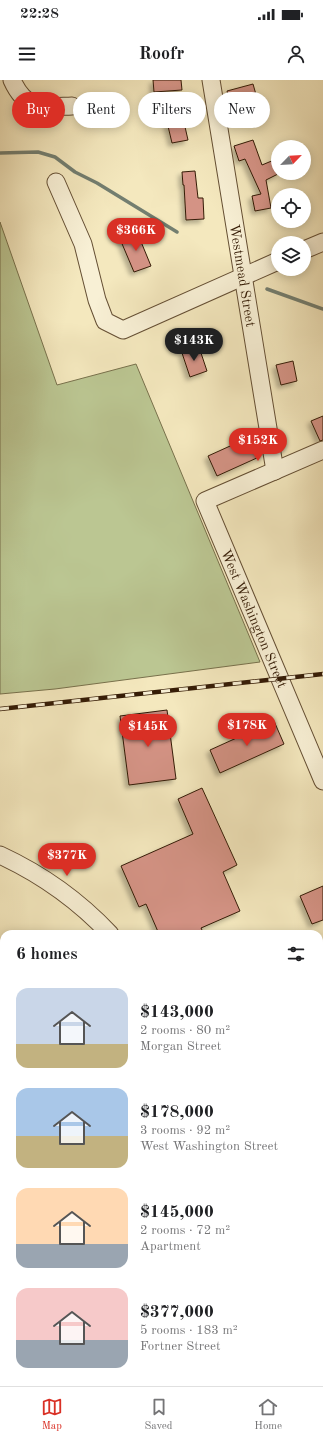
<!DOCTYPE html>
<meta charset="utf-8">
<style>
body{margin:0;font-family:"Old Standard TT",serif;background:#f2f2f2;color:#202124;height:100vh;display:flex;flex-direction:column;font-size:15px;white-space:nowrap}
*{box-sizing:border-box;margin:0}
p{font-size:13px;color:#757577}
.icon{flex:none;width:22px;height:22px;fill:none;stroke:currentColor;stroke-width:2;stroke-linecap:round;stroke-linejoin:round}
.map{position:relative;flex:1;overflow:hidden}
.sheet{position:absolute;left:0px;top:850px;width:323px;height:456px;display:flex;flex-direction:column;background:#fff;border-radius:12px 12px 0 0;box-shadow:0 2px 10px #0003}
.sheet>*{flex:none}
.guide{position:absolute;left:12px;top:12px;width:299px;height:36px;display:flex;gap:8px}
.needle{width:26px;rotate:65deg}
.fabs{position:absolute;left:271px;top:60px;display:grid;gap:8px}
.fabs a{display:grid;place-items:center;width:40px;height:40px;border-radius:50%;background:#fff;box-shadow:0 2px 10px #0003;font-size:20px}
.price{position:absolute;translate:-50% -34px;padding:0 9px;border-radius:14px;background:#d93025;color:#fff;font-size:13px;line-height:26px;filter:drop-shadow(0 1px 2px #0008)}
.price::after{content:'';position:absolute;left:50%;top:24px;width:12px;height:9px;margin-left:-6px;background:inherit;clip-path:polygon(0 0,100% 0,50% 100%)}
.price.active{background:#222;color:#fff}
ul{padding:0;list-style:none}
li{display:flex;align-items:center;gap:12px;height:100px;padding:0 16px}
li span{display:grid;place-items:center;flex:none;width:112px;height:80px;border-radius:12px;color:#555}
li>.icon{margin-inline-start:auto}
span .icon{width:48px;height:48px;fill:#fffc;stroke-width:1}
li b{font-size:17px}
h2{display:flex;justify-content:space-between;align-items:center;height:48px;padding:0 16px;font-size:17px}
.chip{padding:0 14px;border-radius:18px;background:#fff;box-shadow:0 2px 10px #0003;font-size:14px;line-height:36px}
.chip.active{background:#d93025;color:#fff}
.status{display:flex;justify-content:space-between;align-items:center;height:28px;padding:0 20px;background:#fff;direction:ltr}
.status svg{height:11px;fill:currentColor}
header{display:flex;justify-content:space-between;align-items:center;height:52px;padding:0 16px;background:#fff;font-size:18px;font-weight:800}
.menu{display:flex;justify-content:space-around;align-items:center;height:56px;border-top:1px solid #e0e0e0;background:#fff;font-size:11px;color:#757577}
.menu a{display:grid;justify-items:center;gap:2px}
.menu .active{color:#d93025}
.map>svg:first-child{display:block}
.green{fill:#bbc692;stroke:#78714c}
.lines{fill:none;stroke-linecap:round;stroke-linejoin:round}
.stream{stroke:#737e70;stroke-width:3.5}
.building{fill:#d49385;stroke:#351c06;filter:url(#shadow)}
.minor-casing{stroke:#654f34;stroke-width:19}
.minor{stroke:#f8f0d5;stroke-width:17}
.rail-casing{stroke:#351c06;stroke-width:4.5}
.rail{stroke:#f8f0d5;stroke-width:3;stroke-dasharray:9;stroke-linecap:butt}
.labels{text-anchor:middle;stroke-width:3;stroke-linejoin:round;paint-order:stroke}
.street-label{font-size:14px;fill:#351c06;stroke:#f8f0d5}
</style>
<div class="status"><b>22:28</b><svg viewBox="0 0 49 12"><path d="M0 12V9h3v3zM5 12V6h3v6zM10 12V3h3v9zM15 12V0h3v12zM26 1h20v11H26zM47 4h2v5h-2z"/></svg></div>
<header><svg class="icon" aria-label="menu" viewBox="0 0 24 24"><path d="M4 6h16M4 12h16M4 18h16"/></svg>Roofr<svg class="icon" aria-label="person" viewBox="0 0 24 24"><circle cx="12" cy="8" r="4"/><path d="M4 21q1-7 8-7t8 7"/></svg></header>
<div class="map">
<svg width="323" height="1306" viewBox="0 0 323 1306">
<defs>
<filter id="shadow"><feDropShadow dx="-3.5" dy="3.5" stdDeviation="2" flood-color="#0004"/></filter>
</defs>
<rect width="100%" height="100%" fill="#f4e8be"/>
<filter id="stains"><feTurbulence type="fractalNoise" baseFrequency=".005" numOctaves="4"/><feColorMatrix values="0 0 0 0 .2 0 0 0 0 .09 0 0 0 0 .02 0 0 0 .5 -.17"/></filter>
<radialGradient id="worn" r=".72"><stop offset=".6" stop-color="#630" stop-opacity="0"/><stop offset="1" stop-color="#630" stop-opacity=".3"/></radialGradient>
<g class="green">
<polygon points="0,142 57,305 136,284 260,582 55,609 0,614"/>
<polygon points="4,1093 4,1156 0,1147 0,1095"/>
<polygon points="139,1302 309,1302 311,1306 130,1306"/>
</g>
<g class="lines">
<g class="stream">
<polyline points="0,73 38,72 55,77 75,92 97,103 177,152"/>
<polyline points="267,209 323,229"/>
</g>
</g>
<g class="building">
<polygon points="153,0 181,0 182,10 154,12"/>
<polygon points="253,4 257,18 231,26 227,11"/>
<polygon points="183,38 188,60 172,63 167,42"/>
<polygon points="253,60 262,85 274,80 278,93 280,93 266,100 271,128 255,131 252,116 261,114 245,79 239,81 234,66"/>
<polygon points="195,91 198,118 203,118 204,139 186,140 184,105 183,105 182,92"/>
<polygon points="137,152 151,186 134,192 120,159"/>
<polygon points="199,267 207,291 190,297 182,273"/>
<polygon points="293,281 297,301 281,305 276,285"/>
<polygon points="323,336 323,360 320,361 311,341"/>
<polygon points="250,357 259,377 217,396 208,376"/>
<polygon points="167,630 176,699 129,705 120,636"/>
<polygon points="274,641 284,664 220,693 210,670"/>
<polygon points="202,708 237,785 223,792 240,831 201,848 204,854 159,854 146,824 139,827 121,786 193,754 178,719"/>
<polygon points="323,806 323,840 312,844 300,816"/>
</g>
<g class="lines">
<defs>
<g id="minor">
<path d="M 12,0 C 26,31 42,27 72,26"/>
<path id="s1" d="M 211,0 L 275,391"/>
<polyline points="56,102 83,164 97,220 105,241 123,250 278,181"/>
<polyline points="304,170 323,162"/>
<path id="s2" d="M 323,370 L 205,421 L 323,701"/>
<path d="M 0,775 C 41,794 79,821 110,854"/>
<polyline points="319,937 323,935"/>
<polyline points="0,939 4,943"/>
<polyline points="0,1073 4,1071"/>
<polyline points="0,1181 4,1189"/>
<polyline points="319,1212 323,1211"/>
<polyline points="55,1302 57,1306"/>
<polyline points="316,1302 318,1306"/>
<polyline points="111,1306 120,1302"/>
</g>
</defs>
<use href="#minor" class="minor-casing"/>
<use href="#minor" class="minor"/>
<defs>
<polyline id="rail" points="0,629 323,594"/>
</defs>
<use href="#rail" class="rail-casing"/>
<use href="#rail" class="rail"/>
</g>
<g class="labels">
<g class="street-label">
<text dy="5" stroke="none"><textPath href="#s1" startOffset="198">Westmead Street</textPath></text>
<text dy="5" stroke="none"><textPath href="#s2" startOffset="256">West Washington Street</textPath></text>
</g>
</g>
<rect width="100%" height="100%" filter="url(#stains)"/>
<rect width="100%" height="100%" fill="url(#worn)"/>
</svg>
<div class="fabs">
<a><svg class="needle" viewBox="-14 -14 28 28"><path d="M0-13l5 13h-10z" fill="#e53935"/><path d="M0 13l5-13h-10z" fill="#757577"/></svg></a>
<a><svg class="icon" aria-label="locate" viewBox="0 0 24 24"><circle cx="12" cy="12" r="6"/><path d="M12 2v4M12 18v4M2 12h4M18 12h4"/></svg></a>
<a><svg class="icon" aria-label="layers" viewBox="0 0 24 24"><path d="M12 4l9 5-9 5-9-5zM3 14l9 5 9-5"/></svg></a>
</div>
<b class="price" style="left:136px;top:172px">$366K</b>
<b class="price active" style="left:194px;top:282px">$143K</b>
<b class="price" style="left:258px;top:382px">$152K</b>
<b class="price" style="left:247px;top:667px">$178K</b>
<b class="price" style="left:148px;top:668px">$145K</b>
<b class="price" style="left:67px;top:797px">$377K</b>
<div class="guide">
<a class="chip active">Buy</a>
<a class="chip">Rent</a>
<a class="chip">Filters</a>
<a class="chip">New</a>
</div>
<section class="sheet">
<h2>6 homes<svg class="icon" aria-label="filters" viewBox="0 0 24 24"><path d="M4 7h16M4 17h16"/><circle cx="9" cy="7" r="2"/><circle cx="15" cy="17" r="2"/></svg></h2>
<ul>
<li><span style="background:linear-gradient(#c9d6e8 70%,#c2b280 0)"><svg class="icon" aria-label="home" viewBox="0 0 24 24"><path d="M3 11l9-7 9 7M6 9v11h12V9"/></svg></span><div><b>$143,000</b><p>2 rooms · 80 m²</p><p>Morgan Street</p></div></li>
<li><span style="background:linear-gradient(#a9c7e8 60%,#c2b280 0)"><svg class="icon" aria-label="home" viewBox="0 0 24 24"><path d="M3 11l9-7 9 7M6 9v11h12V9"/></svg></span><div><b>$178,000</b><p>3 rooms · 92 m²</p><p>West Washington Street</p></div></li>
<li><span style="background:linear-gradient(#ffd9b3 70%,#9aa5b1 0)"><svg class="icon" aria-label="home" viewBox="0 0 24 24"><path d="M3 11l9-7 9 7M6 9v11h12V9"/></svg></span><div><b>$145,000</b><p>2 rooms · 72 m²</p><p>Apartment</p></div></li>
<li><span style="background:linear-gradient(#f6c9c9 65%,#9aa5b1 0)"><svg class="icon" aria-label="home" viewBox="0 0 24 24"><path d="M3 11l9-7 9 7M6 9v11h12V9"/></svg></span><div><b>$377,000</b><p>5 rooms · 183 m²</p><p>Fortner Street</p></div></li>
</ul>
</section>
</div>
<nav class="menu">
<a class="active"><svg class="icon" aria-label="map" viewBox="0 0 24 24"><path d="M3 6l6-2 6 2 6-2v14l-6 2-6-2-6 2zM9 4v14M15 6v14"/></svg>Map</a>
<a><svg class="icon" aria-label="saved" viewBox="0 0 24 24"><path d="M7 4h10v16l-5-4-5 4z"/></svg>Saved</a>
<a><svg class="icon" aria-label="home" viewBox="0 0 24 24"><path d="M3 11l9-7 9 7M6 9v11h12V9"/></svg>Home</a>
</nav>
